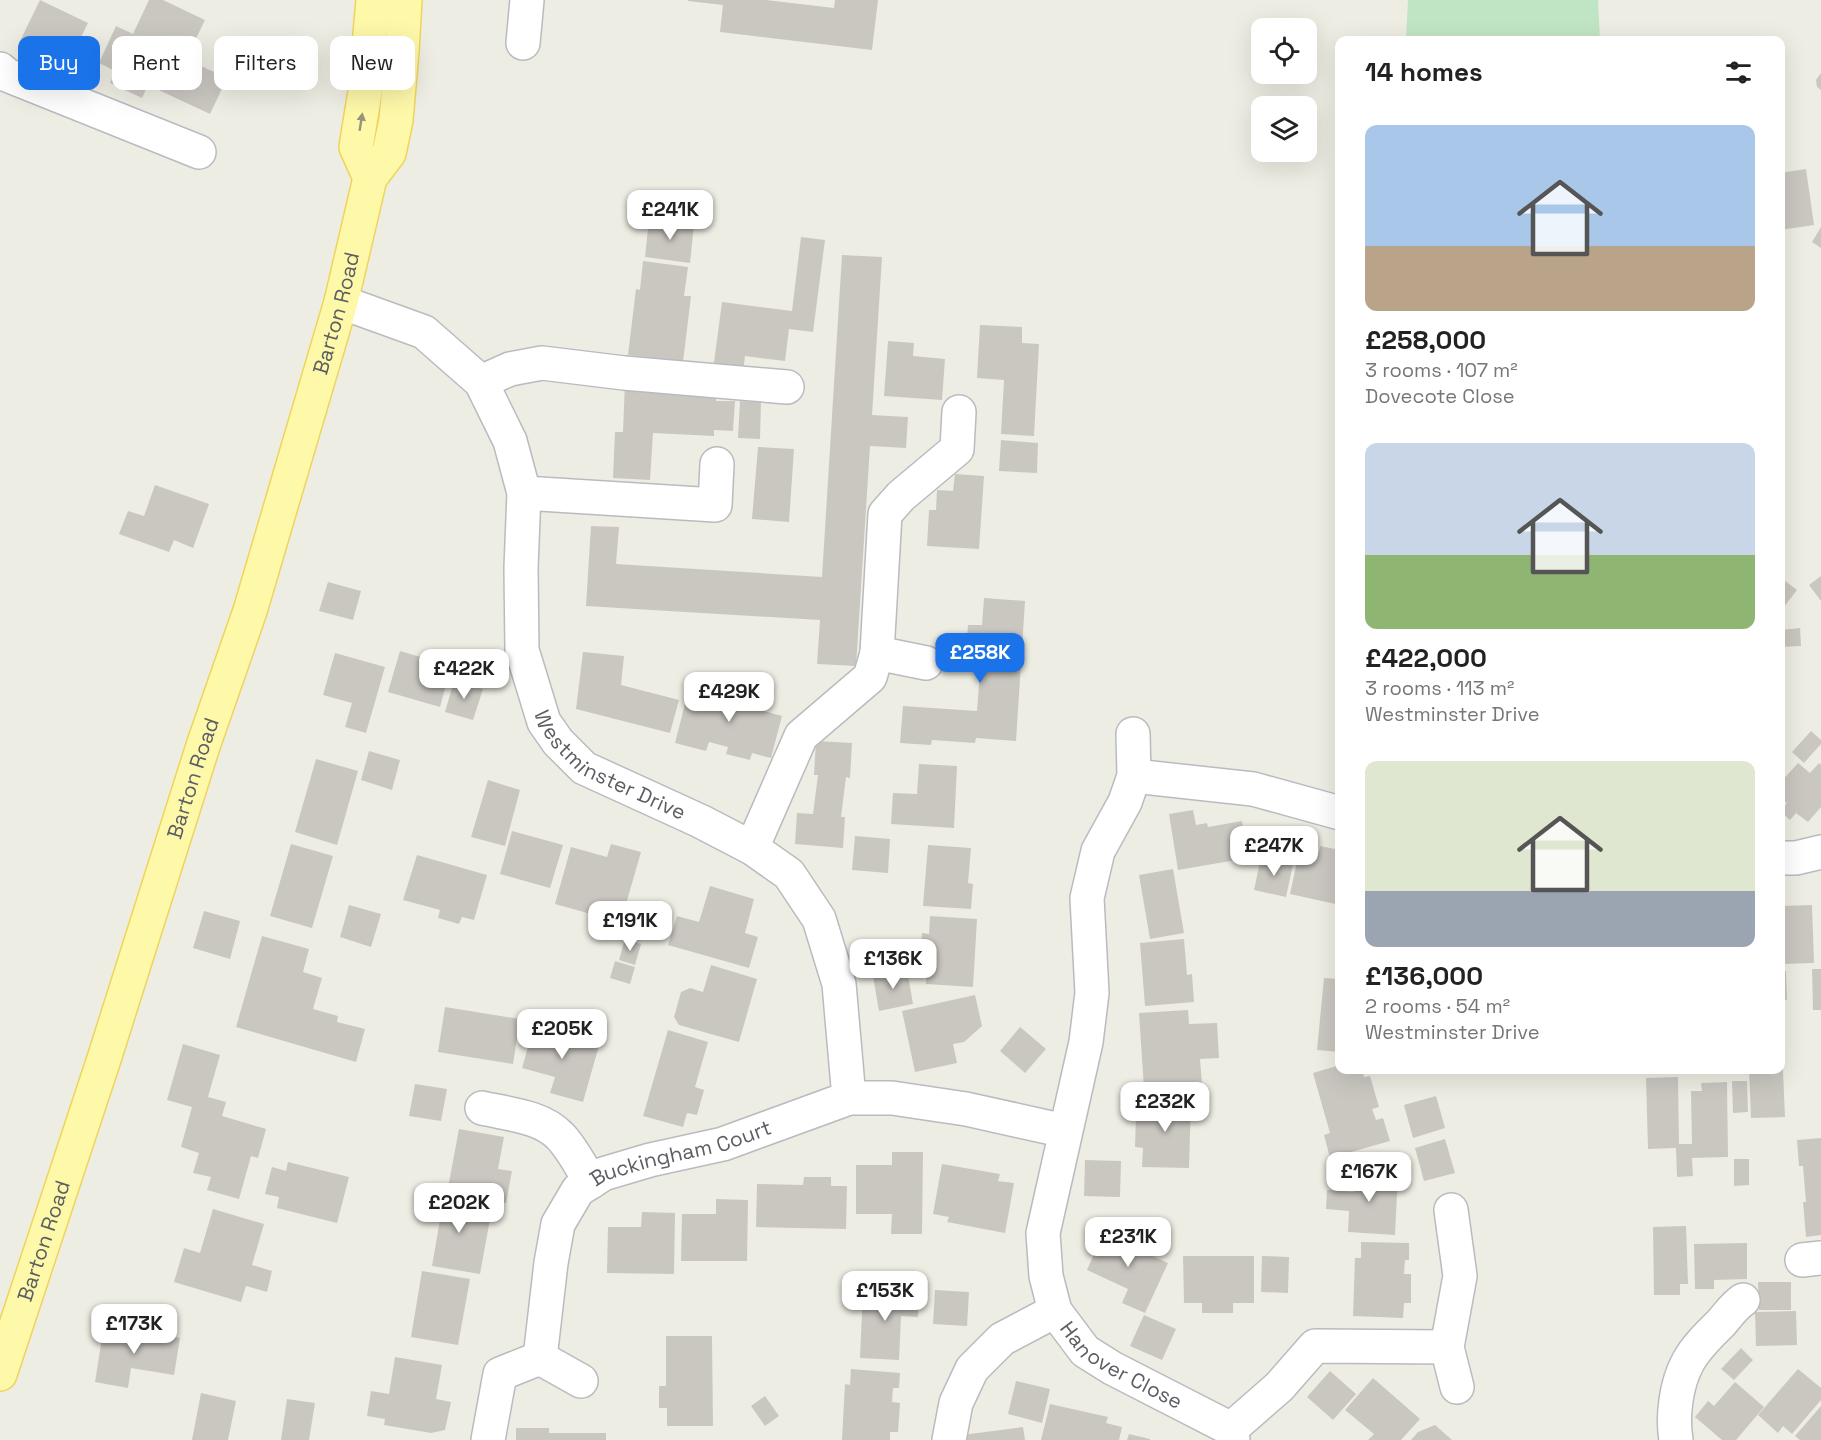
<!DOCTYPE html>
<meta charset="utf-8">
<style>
body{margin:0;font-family:"Space Grotesk",sans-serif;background:#f2f2f2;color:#222;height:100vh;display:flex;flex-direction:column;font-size:22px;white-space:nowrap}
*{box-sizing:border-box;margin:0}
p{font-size:20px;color:#767676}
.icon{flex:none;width:33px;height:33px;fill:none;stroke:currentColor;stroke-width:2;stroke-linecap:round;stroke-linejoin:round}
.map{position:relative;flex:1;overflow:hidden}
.sheet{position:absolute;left:1335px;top:36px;width:450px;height:1038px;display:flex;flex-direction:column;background:#fff;border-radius:12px;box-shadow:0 6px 24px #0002}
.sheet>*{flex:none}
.hud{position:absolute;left:18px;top:36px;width:570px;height:54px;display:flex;gap:12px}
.fabs{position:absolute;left:1251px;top:18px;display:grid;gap:12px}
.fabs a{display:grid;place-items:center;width:66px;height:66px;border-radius:12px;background:#fff;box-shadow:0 6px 24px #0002;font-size:30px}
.price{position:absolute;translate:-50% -51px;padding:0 14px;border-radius:12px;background:#fff;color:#222;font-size:20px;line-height:39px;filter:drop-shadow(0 2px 3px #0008)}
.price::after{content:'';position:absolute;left:50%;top:36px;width:18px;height:14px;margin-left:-9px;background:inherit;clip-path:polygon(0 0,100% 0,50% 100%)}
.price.current{background:#1a73e8;color:#fff}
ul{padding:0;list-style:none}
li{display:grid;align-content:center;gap:12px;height:318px;padding:0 30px}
li span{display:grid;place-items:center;height:186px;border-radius:12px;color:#555}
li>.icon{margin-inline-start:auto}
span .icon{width:108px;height:108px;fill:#fffc;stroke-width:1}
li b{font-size:26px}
h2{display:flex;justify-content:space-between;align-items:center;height:72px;padding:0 30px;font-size:26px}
.tag{padding:0 21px;border-radius:12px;background:#fff;box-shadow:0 6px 24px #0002;font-size:21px;line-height:54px}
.tag.current{background:#1a73e8;color:#fff}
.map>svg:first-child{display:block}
.green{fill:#c0e5c4}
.building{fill:#cac7c1}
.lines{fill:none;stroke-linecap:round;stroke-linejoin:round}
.minor-casing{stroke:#b9bbbf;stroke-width:36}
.major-casing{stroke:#efd45b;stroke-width:36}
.minor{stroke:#fff;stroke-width:33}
.major{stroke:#fef8a9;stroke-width:33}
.oneway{fill:#95947c}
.labels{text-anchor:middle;stroke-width:5;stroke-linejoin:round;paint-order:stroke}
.street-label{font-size:21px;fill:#5c5e64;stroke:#fff}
</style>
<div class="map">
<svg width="1821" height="1440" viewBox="0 0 1821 1440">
<rect width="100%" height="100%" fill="#eeede3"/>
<polygon class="green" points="1408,0 1598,0 1600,40 1406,40"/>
<g class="building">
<polygon points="40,0 88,23 67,65 20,41"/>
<polygon points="149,0 163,0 205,20 186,59 227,78 210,114 148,85 142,98 110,83 115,71 99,63 116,26 133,34"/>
<polygon points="688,0 766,0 834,8 835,0 878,0 872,50 720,32 723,5 688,1"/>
<polygon points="1821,73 1821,90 1817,87 1816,80"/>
<polygon points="1806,169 1814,225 1780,230 1780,173"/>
<polygon points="649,219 694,225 690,263 645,257"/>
<polygon points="1821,227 1821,248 1812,242"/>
<polygon points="801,237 825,240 813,332 789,329 785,361 745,356 743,373 713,370 722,302 792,311"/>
<polygon points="842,255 882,257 872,415 908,417 906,448 870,446 856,666 817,664 820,620 586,606 591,526 619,527 616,564 822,577"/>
<polygon points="643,261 688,267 684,296 691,296 683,362 628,355 636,289 640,290"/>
<polygon points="980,325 1022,327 1022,343 1039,344 1034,436 1001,434 1004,380 977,378"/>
<polygon points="888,341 914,343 913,356 945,359 942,400 884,396"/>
<polygon points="625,382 716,394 716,401 735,401 733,431 714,430 714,436 653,433 650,480 613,478 615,432 623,432"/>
<polygon points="740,401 761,402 760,439 738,438"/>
<polygon points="1001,440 1038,443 1037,473 999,471"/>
<polygon points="758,447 794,449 789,522 752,519"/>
<polygon points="955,474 984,476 979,549 927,546 929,510 936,510 937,490 953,491"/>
<polygon points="155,485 209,504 193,548 174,540 169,552 119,534 128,511 144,516"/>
<polygon points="1821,576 1821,601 1809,585"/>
<polygon points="1780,577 1797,590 1780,612"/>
<polygon points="328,582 361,591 353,620 319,611"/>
<polygon points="984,598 1025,601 1016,741 976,738 975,743 932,740 931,745 900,743 903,706 977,711 980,671 965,669 968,625 982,625"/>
<polygon points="1800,628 1801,646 1780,647 1780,630"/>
<polygon points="400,651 451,666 440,707 388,692"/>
<polygon points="583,652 624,656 621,685 679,700 670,733 576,709"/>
<polygon points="335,653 385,667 366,733 345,727 352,703 323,695"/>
<polygon points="454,681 483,689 473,720 445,712"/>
<polygon points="722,682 764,693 760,710 782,716 771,758 752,753 750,760 726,754 728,747 709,742 706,751 675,743 688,692 718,700"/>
<polygon points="1811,731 1821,740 1821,744 1804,763 1792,752"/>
<polygon points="816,741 852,743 850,778 846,777 841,817 845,817 843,848 795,844 797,813 813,814 818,775 814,775"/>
<polygon points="369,751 400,760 392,790 361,780"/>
<polygon points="316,759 358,771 337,845 295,832"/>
<polygon points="1798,763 1810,773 1819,763 1821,765 1821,807 1808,822 1796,813 1790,820 1780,811 1787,803 1780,798 1780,783"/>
<polygon points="919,764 957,766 954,828 891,824 893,793 917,794"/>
<polygon points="488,780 520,790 505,846 471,837"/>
<polygon points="1193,810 1196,825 1207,823 1208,827 1242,821 1248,858 1178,870 1169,814"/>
<polygon points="512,831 563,845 550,888 500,874"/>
<polygon points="855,836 890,839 888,873 852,870"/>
<polygon points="291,844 333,856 312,928 270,916"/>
<polygon points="611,844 641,852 624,911 594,903 591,914 555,904 571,847 607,857"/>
<polygon points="928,845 971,848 968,883 973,884 971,909 923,906"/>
<polygon points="1320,846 1340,850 1340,905 1290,894 1300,848 1319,852"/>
<polygon points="417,855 487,875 474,920 462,917 459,924 438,918 440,910 403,900"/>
<polygon points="1261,857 1293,864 1286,897 1254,890"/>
<polygon points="1173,869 1184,933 1150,939 1139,875"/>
<polygon points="710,886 754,899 745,933 758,937 749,968 668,945 677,916 699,922"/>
<polygon points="349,905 381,914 371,947 340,937"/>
<polygon points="1812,905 1814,963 1782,964 1780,906"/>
<polygon points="204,911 240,921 230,959 193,948"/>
<polygon points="930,916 977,919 973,987 926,984 927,965 920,964 922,933 929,934"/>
<polygon points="262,936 309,949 303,972 322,978 313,1009 338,1016 337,1022 365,1029 356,1062 236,1027"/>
<polygon points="625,939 641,944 635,965 619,960"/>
<polygon points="1184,939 1187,975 1192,974 1194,1002 1145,1006 1140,943"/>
<polygon points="615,961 635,967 630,984 610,978"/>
<polygon points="711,965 757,979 739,1042 679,1025 674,1017 681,992 690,988 703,992"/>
<polygon points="907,969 913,1004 879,1011 873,976"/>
<polygon points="1812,969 1821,969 1821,1010 1813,1010"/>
<polygon points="1780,971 1786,971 1787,1000 1780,1000"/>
<polygon points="1324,978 1340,979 1340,1052 1317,1050"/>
<polygon points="975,995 982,1026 964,1042 953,1044 957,1063 915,1072 902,1011"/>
<polygon points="445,1007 520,1019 513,1064 438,1052"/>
<polygon points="1188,1010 1189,1024 1217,1023 1219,1058 1200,1059 1202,1084 1144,1088 1139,1013"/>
<polygon points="535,1023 600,1042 583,1102 550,1093 555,1077 522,1068"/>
<polygon points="1020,1027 1046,1049 1025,1073 1000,1051"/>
<polygon points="668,1030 708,1042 695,1087 704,1090 697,1115 687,1113 683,1127 643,1116"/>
<polygon points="183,1044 220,1055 208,1097 226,1102 222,1116 266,1129 258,1158 251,1156 239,1199 207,1190 211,1177 193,1173 199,1153 181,1147 192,1107 167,1100"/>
<polygon points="1780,1047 1782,1047 1785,1117 1751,1118 1749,1070 1780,1070"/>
<polygon points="1340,1065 1340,1070 1362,1070 1364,1077 1370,1076 1379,1107 1372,1109 1376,1120 1383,1118 1390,1141 1330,1158 1324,1135 1330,1133 1313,1073"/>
<polygon points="1678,1077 1679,1144 1692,1144 1691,1091 1702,1091 1701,1083 1727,1082 1728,1157 1692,1158 1693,1176 1677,1177 1676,1148 1648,1149 1646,1078"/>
<polygon points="1732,1081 1747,1081 1748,1112 1733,1113"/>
<polygon points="415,1084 447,1089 441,1121 409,1116"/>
<polygon points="1436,1096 1445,1128 1413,1138 1404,1105"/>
<polygon points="1145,1099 1191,1100 1189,1168 1142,1167 1143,1148 1135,1147 1136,1116 1144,1117"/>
<polygon points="459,1129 504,1137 498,1169 512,1171 506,1203 447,1193"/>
<polygon points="1821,1138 1821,1235 1806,1237 1803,1202 1806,1202 1803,1166 1799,1166 1797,1140"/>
<polygon points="1445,1139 1455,1173 1424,1181 1415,1148"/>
<polygon points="892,1152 923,1152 922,1234 891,1234 892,1214 856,1214 856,1165 892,1165"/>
<polygon points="1734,1159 1749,1159 1749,1185 1734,1186"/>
<polygon points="1085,1160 1121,1161 1120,1197 1084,1196"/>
<polygon points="288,1162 349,1177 337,1223 277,1208 279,1197 265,1194 272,1167 286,1171"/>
<polygon points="942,1164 1000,1174 998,1181 1014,1183 1005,1233 947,1222 949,1217 933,1214"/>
<polygon points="1355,1170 1398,1173 1395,1235 1348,1232 1349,1211 1326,1209 1327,1190 1354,1192"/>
<polygon points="804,1177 831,1177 831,1186 847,1186 846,1229 756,1227 757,1184 803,1185"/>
<polygon points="425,1197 492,1208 480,1274 432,1266 440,1220 422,1216"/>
<polygon points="716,1199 748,1200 747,1261 681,1261 682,1214 716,1214"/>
<polygon points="213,1209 264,1224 252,1265 272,1271 267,1292 246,1286 241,1302 174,1282 184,1248 200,1253"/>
<polygon points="642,1212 675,1213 674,1274 607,1273 608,1227 641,1227"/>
<polygon points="1114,1221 1130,1228 1123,1243 1168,1263 1145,1313 1122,1303 1128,1289 1087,1270 1103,1233 1108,1236"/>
<polygon points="1686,1226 1688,1284 1680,1284 1680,1295 1654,1295 1653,1227"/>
<polygon points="1361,1242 1409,1243 1409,1260 1405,1260 1404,1274 1411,1274 1411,1303 1404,1303 1403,1318 1353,1316 1355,1258 1361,1258"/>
<polygon points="1747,1243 1747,1279 1714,1280 1714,1289 1695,1289 1694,1244"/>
<polygon points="1183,1256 1254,1256 1254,1303 1233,1303 1233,1313 1202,1313 1202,1303 1184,1303"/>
<polygon points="1262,1256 1289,1257 1288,1293 1261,1292"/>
<polygon points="422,1271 470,1279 458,1345 411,1337"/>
<polygon points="1758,1282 1791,1282 1791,1310 1759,1310"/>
<polygon points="863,1290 919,1293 918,1317 901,1316 899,1360 860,1358"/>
<polygon points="935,1290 969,1292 967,1326 933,1324"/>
<polygon points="1796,1311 1797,1345 1756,1346 1755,1312"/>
<polygon points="1144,1315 1176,1329 1162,1360 1130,1346"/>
<polygon points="104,1325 180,1338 174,1375 131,1368 128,1388 95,1382"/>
<polygon points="666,1336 712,1336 713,1426 667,1426 667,1408 659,1408 659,1386 666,1386"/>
<polygon points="1741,1348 1753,1360 1734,1380 1721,1369"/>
<polygon points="395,1357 442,1365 436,1399 451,1402 445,1430 431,1433 384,1425 385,1419 367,1416 371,1391 389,1394"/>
<polygon points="851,1369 900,1373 899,1388 893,1388 892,1402 900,1403 898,1432 890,1432 890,1440 842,1440 845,1384 850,1385"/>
<polygon points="1798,1369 1821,1388 1821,1400 1792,1434 1783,1426 1778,1433 1758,1415"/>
<polygon points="1330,1371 1356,1394 1333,1420 1307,1397"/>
<polygon points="1373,1378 1420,1419 1401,1440 1368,1440 1374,1434 1345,1410"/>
<polygon points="1016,1381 1050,1389 1042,1423 1008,1414"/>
<polygon points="1735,1382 1764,1407 1736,1440 1722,1440 1695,1417 1708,1401 1714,1406"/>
<polygon points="201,1393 236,1401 228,1440 192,1440"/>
<polygon points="765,1396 779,1416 765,1426 751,1406"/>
<polygon points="287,1399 315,1403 309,1440 281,1440"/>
<polygon points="1050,1404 1108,1417 1106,1423 1122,1427 1119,1440 1041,1440"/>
<polygon points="1821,1406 1821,1440 1800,1440 1795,1436"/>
<polygon points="1435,1425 1452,1440 1411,1440 1418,1432"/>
<polygon points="1023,1427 1025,1440 962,1440 962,1435"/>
<polygon points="516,1428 549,1428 549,1433 606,1433 606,1440 516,1440"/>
<polygon points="1129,1434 1150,1439 1150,1440 1127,1440"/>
</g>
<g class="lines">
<defs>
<g id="minor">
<polyline points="523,43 527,0"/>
<polyline points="0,69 7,75 199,152"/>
<path id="s1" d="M 341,302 L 424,332 L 481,382 L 510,441 L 524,493 L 521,568 L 522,650 L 544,722 L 558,742 L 584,768 L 700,821 L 752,848 L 789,874 L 819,919 L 839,984 L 849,1098"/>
<polyline points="481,382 510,369 542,363 624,373 787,387"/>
<polyline points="524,493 715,505 717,464"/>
<polyline points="926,663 877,653 885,514 901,496 957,449 959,412"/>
<path id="s2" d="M 1133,734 L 1134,776 L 1125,802 L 1098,851 L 1087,898 L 1092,993 L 1086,1042 L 1043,1233 L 1046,1276 L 1055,1311 L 1085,1351 L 1112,1368 L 1231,1429 L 1233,1440"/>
<polyline points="1134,776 1253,789 1340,813"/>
<polyline points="752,848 801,736 870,677 877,653"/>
<polyline points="1780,858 1796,858 1821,852"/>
<path d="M 482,1108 C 507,1114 541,1116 560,1136 C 572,1148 581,1167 591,1182"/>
<polyline points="1451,1210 1460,1276 1447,1347 1457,1387"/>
<polyline points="1802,1260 1821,1258"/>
<path id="s3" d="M 540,1358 L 551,1263 L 558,1224 L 578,1190 L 603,1174 L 650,1160 L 723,1144 L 849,1098 L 892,1098 L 966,1109 L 1065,1131"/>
<polyline points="1231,1429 1279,1387 1315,1346 1447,1347"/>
<polyline points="488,1440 500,1374 540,1358 581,1381"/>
<polyline points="949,1440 956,1403 972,1369 1002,1339 1055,1311"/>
<path d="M 1676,1440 C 1672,1416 1676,1384 1688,1362 C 1696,1347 1709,1335 1721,1323 C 1729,1314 1733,1307 1743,1300"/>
</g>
<g id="major">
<polyline points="370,178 356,147 365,92 373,0"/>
<path id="s4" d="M 0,1374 L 104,1059 L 203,746 L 250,611 L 341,302 L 370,178 L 389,153 L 396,120 L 402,51 L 405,0"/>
</g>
</defs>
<use href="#minor" class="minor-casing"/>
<use href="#major" class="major-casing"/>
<use href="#minor" class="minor"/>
<use href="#major" class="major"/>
</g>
<defs><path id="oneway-solid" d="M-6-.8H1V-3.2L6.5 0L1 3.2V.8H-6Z" transform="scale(1.5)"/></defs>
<use class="oneway" href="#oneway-solid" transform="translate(361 122) rotate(-81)"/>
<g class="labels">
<g class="street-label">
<text dy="7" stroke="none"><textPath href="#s4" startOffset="1113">Barton Road</textPath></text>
<text dy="7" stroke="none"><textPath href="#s1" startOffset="596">Westminster Drive</textPath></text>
<text dy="7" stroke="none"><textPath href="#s4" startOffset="626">Barton Road</textPath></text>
<text dy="7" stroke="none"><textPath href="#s3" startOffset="285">Buckingham Court</textPath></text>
<text dy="7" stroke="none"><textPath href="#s4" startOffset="140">Barton Road</textPath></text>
<text dy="7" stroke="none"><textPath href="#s2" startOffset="681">Hanover Close</textPath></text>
</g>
</g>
</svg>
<div class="fabs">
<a><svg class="icon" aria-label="locate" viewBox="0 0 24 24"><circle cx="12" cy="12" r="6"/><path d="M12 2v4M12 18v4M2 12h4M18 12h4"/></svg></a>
<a><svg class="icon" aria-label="layers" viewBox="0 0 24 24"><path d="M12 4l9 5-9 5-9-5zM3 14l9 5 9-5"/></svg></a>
</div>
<b class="price" style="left:670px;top:241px">£241K</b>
<b class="price current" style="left:980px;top:684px">£258K</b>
<b class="price" style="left:464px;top:700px">£422K</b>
<b class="price" style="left:729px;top:723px">£429K</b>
<b class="price" style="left:1274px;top:877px">£247K</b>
<b class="price" style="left:630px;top:952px">£191K</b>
<b class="price" style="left:893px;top:990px">£136K</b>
<b class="price" style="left:562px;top:1060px">£205K</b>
<b class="price" style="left:1165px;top:1133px">£232K</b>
<b class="price" style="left:1369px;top:1203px">£167K</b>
<b class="price" style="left:459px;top:1234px">£202K</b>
<b class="price" style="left:1128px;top:1268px">£231K</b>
<b class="price" style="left:885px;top:1322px">£153K</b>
<b class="price" style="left:134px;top:1355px">£173K</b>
<div class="hud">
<a class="tag current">Buy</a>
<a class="tag">Rent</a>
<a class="tag">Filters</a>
<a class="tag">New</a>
</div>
<section class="sheet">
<h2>14 homes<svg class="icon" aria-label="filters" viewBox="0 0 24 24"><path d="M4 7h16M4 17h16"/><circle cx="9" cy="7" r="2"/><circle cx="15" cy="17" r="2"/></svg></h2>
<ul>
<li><span style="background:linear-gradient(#a9c7e8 65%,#b9a48a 0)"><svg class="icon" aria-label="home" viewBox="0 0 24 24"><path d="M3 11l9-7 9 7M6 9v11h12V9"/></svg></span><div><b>£258,000</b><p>3 rooms · 107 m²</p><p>Dovecote Close</p></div></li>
<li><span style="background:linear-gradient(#c9d6e8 60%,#8fb573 0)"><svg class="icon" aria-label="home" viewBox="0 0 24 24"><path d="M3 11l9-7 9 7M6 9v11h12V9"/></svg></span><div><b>£422,000</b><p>3 rooms · 113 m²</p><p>Westminster Drive</p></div></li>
<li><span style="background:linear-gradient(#dfe7d0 70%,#9aa5b1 0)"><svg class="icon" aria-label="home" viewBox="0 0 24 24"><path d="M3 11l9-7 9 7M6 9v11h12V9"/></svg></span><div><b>£136,000</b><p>2 rooms · 54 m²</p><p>Westminster Drive</p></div></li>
</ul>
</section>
</div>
